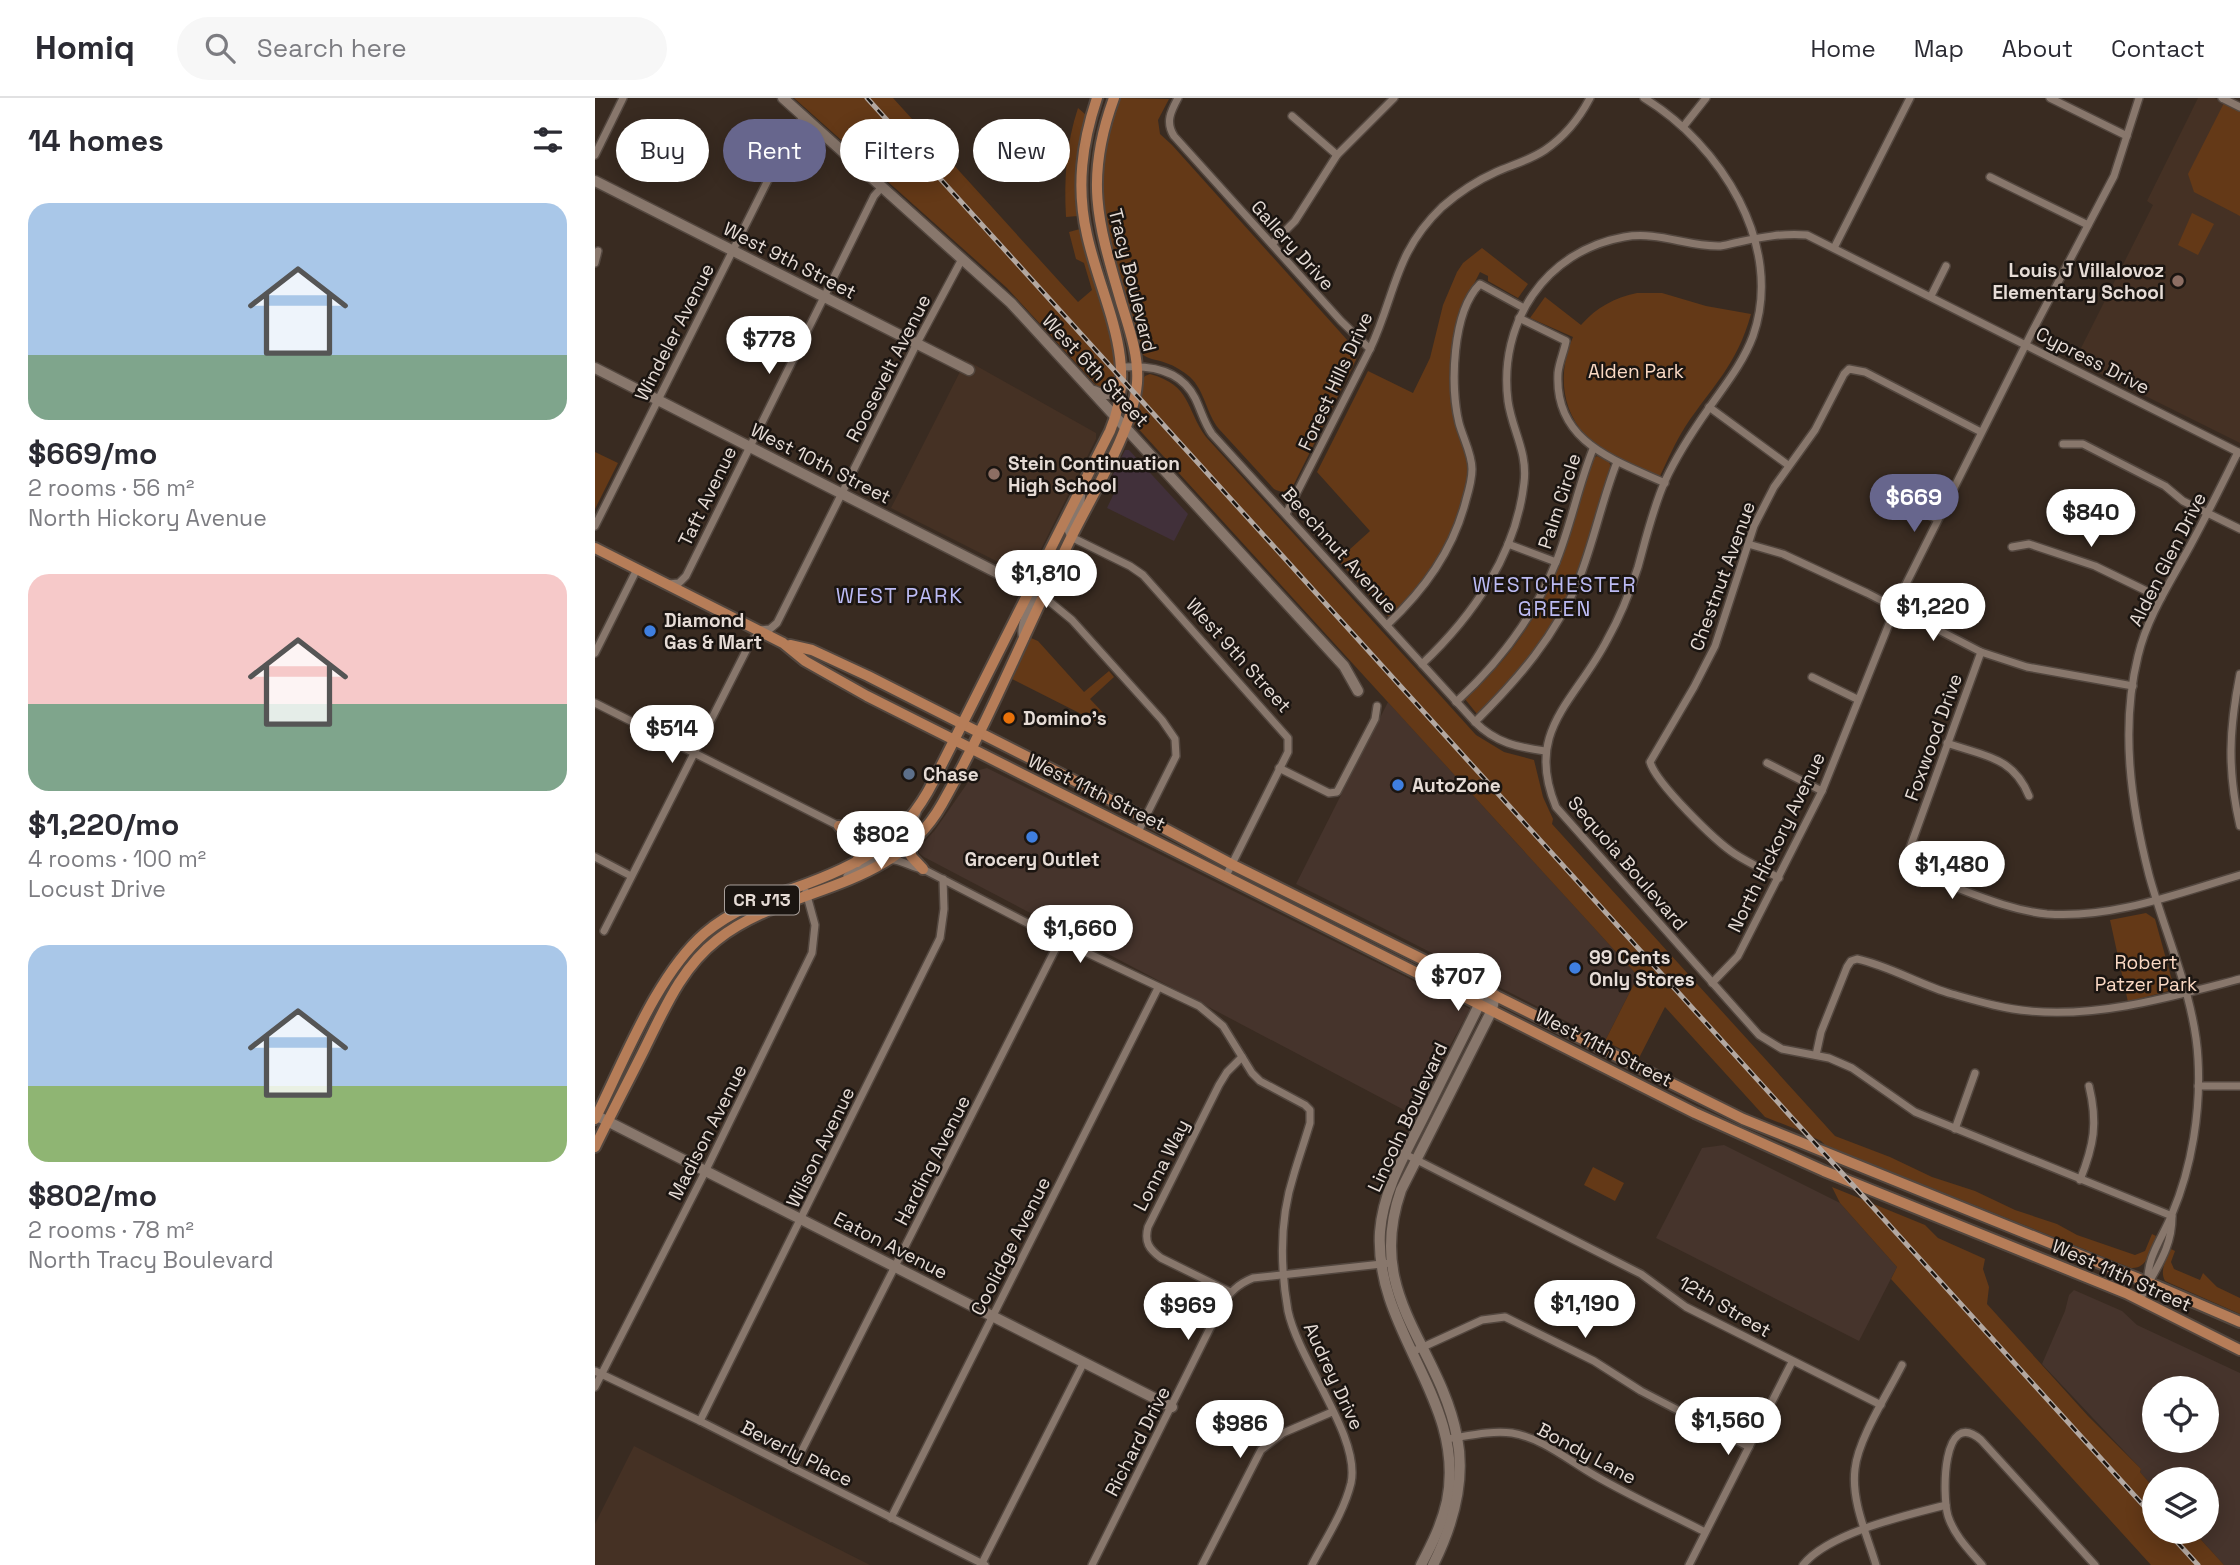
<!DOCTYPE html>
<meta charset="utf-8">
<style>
body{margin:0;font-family:"Space Grotesk",sans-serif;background:#f7f7f7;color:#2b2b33;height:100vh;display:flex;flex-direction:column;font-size:26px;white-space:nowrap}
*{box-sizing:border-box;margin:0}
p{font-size:23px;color:#7c7c81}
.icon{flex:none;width:38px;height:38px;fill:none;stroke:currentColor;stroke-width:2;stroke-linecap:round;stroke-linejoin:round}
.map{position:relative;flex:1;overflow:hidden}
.sheet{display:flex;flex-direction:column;background:#fff;width:595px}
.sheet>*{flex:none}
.banner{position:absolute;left:21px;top:21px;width:665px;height:63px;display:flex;gap:14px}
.fabs{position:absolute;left:1547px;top:1278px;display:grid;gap:14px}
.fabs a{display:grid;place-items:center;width:77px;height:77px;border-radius:50%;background:#fff;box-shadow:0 4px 18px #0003;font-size:35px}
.price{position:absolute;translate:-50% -60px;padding:0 16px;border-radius:24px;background:#fff;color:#222;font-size:23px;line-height:46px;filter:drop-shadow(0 2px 4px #0008)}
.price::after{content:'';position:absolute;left:50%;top:42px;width:21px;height:16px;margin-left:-10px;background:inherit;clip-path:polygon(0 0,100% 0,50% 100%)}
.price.on{background:#67668d;color:#fff}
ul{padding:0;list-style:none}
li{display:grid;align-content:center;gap:14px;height:371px;padding:0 28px}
li span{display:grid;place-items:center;height:217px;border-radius:21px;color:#555}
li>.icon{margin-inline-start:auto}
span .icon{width:126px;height:126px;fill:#fffc;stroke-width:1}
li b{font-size:30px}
h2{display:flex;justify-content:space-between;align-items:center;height:84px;padding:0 28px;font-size:30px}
.chip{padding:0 24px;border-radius:32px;background:#fff;box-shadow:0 4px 18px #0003;font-size:24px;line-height:63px}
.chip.on{background:#67668d;color:#fff}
header{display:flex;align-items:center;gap:42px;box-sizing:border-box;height:98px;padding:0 35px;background:#fff;border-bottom:2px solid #e1e1e2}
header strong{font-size:33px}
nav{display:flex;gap:38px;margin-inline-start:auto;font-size:24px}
.search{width:490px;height:63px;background:#f7f7f7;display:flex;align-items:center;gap:18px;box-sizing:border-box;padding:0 24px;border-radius:38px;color:#7c7c81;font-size:26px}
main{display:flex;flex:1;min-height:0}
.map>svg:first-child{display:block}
.commercial{fill:#46342c;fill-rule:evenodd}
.industrial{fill:#41303a}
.built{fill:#453124}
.green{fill:#643917}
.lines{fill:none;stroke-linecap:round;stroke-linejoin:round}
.street-casing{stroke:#53473f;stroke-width:10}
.secondary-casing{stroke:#53473f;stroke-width:13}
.primary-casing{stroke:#53473f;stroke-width:14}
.street{stroke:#88776c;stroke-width:7}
.secondary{stroke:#88776c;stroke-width:10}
.primary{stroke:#b67d58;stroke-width:10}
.rail-casing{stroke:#b3a8a1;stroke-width:5}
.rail{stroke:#1b1511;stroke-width:2.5;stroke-dasharray:8;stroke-linecap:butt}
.education-dot{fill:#8d6e63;stroke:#1b1511;stroke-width:2.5}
.shop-dot{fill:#3f7fe0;stroke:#1b1511;stroke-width:2.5}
.food-dot{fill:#e8710a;stroke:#1b1511;stroke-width:2.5}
.service-dot{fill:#5c6f8a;stroke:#1b1511;stroke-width:2.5}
.labels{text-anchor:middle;stroke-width:5;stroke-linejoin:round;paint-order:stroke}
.shield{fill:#1b1511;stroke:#a9a09b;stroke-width:2}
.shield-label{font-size:18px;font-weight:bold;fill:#e6dcd6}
.street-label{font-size:19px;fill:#e6dcd6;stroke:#1b1511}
.poi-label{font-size:19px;font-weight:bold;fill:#e6dcd6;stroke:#1b1511;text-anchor:start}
.park-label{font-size:19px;fill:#fad9c4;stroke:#1b1511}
.neighbourhood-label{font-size:21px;letter-spacing:2px;fill:#bcbbf4;stroke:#1b1511}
</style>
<header>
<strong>Homiq</strong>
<div class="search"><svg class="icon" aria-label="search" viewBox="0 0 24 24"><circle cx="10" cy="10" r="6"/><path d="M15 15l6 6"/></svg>Search here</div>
<nav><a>Home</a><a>Map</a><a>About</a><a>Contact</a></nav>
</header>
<main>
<section class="sheet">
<h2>14 homes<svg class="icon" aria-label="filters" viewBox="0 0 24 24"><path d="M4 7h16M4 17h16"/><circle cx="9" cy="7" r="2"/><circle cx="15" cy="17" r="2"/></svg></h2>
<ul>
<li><span style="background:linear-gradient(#a9c7e8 70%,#7fa58c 0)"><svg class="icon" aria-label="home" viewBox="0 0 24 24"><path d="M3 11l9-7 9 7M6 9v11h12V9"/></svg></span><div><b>$669/mo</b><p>2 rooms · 56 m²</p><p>North Hickory Avenue</p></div></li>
<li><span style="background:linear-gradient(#f6c9c9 60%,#7fa58c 0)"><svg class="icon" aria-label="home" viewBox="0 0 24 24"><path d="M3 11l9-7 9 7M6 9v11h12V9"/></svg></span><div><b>$1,220/mo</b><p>4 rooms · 100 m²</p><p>Locust Drive</p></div></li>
<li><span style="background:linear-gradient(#a9c7e8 65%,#8fb573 0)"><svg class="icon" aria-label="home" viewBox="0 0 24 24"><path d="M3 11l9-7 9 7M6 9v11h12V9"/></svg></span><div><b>$802/mo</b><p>2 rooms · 78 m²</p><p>North Tracy Boulevard</p></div></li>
</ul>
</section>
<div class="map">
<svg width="1645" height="1467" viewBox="0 0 1645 1467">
<rect width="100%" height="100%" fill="#392b21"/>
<g class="commercial">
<polygon points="793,604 1043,878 1010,943 701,786"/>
<polygon points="392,670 875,911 837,981 830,1023 329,759 324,755 324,750 340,732 378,677 384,672"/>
<polygon points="1129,1047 1245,1105 1302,1169 1264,1243 1061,1140 1107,1050"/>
<path d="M 1479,1192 L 1527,1213 L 1542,1227 L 1645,1275 L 1645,1467 L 1629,1467 L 1598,1433 L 1612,1433 L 1612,1381 L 1559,1381 L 1559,1390 L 1545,1374 L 1546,1371 L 1447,1266 L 1470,1213 L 1474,1197 ZM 1559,1290 L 1612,1290 L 1612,1342 L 1559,1342 Z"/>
</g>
<polygon class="industrial" points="530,352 534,352 593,416 579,443 512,410 520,393 512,388"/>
<g class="built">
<polygon points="1603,0 1619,0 1645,13 1645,345 1482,264 1481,260 1558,107 1552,103"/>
<polygon points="371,262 501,335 501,341 437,469 432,472 421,473 296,410"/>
<polygon points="39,1348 275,1467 0,1467 0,1426"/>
</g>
<g class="green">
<polygon points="199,0 298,0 483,204 497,192 489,165 481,161 474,134 485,131 519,245 521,256 520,287 512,291 502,288 412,190"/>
<path d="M 526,0 L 574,1 L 563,22 L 565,36 L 577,47 L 762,253 L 761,262 L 698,388 C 693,395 687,395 679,391 L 624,331 C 611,315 610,293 595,279 C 588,273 580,268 571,265 C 562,261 553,262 546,255 C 532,206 510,150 506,99 C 503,65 513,31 526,0 Z"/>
<polygon points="1629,5 1645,13 1645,118 1599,94 1593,76"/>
<path d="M 483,10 L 491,17 L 481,66 L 483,118 L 471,119 C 469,81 471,46 483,10 Z"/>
<polygon points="1597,115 1619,126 1603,157 1583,147"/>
<path d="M 887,150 L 933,186 L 923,200 L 893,183 L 893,178 L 885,174 C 859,222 849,270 860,324 C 863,339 872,355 873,370 C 874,381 870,392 867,402 C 855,449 828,485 794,519 L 743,462 L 775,433 L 722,374 L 773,273 L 818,295 L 835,260 L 848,207 L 862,174 L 868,165 Z"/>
<path d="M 1042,195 L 1067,195 L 1111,208 L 1156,216 C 1142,267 1118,287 1090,329 C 1080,345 1073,361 1065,378 C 1047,370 1027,364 1010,353 C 969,328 959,282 978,239 L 935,220 L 950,199 L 986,227 C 1002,209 1019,200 1042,195 Z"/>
<path d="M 555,276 C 597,288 590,310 611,339 L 881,637 L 909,654 L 939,662 L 948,699 L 958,721 L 957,726 L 1240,1038 L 1295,1059 L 1337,1079 L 1380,1093 L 1420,1112 L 1462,1126 L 1482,1137 L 1540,1157 L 1550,1153 L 1557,1136 L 1561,1138 C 1556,1151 1553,1171 1536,1170 L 1230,1047 L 1226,1043 L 1203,1032 L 1170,1019 L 1070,909 L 1044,960 L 1010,943 L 1043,878 L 539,326 L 547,282 L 550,278 Z"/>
<polygon points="0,354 23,365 0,411"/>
<path d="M 1002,358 L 1014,364 L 1016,369 C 1004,401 997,434 985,466 C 964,525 928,574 882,616 L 870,601 C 913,563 946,516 966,462 C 979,428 986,393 999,360 Z"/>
<polygon points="436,540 443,543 489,594 514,573 519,579 495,601 514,621 508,627 417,581"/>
<polygon points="1551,815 1560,821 1578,886 1573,893 1533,904 1515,822"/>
<polygon points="998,1069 1029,1085 1020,1103 989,1087"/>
<polygon points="1237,1089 1330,1127 1343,1140 1390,1161 1388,1171 1394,1189 1392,1206 1493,1318 1546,1371 1545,1374 1559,1390 1559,1433 1598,1433 1629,1467 1556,1467 1296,1181 1302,1169 1245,1105"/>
<path d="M 1576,1151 L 1580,1153 L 1576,1164 L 1579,1171 L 1605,1182 L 1608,1175 L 1622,1189 L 1645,1200 L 1645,1216 L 1570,1183 C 1564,1172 1572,1161 1576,1151 Z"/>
</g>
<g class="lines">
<defs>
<g id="street">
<path d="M 583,0 C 576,13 570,24 579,38 L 746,223 L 775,251"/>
<path d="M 1049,0 C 1125,46 1190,147 1158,238 C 1148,265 1130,287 1114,310 C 1097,334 1082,357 1070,383 C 1058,410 1051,440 1043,469 C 1035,494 1025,519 1012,542 C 980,604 929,632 961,709 L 1164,937 L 1187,951 L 1234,960 L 1257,970 L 1320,1014 L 1577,1118"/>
<polyline points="1455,0 1532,38"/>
<polyline points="1627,0 1645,9"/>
<polyline points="697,18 742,57"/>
<polyline points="1088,29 1111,0"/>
<polyline points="0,57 28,0"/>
<polyline points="1395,79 1493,127"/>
<polyline points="677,146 700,123 742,57 799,0"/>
<polyline points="1239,150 1315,0"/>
<polyline points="0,165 3,153"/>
<polyline points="1336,198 1351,168"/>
<path d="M 924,220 L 971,243 C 969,254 964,264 963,275 C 959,344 1019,362 1070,385"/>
<path d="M 528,269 C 557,267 586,272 600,300 C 606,312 609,325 617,336 L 880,624 C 901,645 922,649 950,653"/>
<polyline points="1114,309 1193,367"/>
<polyline points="1468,346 1488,346 1570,388 1588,403 1645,431"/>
<polyline points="487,392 486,404 473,432 476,439 535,468 548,477 693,640 693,654 631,778"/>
<polyline points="1294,397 1342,421"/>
<path d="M 691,416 L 775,251 C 801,196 799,155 847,109 C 863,95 881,83 901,74 C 917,67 935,62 950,52 C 969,39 984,21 995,0"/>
<polyline points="0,428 199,30 209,19"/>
<polyline points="913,446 961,464"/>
<polyline points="1153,446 1188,456 1272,495 1386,554 1432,569 1538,588"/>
<polyline points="1417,449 1434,446 1500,468 1566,500"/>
<polyline points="455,453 457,463 445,489 449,499 477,522 567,622 580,641 581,658 543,734"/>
<polyline points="73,486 84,485 91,478 279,98 287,89"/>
<path d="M 792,527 C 829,492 858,453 871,402 C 874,392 877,382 877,371 C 877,356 868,340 864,325 C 855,288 857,214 885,186 L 929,210"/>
<polyline points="164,532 175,531 182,525 322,245 367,161"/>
<path d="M 1386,554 L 1313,755 L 1313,763 L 1317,770 C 1332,779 1349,785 1365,791 C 1393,802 1422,813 1452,816 C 1517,821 1584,795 1645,777"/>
<polyline points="0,555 42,471"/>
<path d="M 827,566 C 878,518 921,456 929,385 C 933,354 917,332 913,303 C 903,225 950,153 1029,139 C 1063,133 1090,148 1123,148 C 1130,148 1137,145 1144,144 C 1167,139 1188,135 1212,137 L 1645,355"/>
<path d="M 1645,576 C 1634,631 1632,672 1645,728"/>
<polyline points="1217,579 1262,601"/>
<path d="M 861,604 C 905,564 939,519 961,464 C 976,427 983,388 998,351"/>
<path d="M 0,605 L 244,728 C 261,730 274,745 292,744"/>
<path d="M 880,624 C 923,581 961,538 984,481 C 999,443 1007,402 1022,364"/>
<path d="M 1352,645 C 1388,658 1418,658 1434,698"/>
<polyline points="1172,665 1227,693"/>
<polyline points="684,670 734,695 742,694 780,621 782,608"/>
<path d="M 303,757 C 301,741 317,730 322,715"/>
<polyline points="0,759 36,778"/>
<path d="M 293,762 C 305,760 316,770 328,771 L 465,842 L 604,908 L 628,928 L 657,975 L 665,983 L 710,1007 L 715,1012 L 715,1025 C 710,1042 704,1059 699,1076 C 685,1119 685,1168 693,1213 C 704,1264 766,1339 756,1385 C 749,1414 730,1442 717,1467"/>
<polyline points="252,778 279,761 282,749"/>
<path d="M 1184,780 C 1169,772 1154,765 1140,756 C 1120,743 1061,685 1055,664 L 1099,589 L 1120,548 L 1159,428 L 1179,389 L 1220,332 L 1249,276 L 1254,271 L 1270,274 L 1386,334"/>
<polyline points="9,833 155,545 161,538 172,537"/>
<polyline points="1117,885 1143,858 1227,693 1306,496 1437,234 1519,78 1544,0"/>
<path d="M 1221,957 L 1226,934 L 1252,869 L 1256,863 L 1262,861 C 1295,868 1325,887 1357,896 C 1382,903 1409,911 1435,913 C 1504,920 1579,898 1645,881"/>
<polyline points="1603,988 1645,988"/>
<polyline points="1360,1031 1380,975"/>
<polyline points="810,1056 1046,1176 1091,1209 1286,1307"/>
<path d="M 1485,1082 C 1499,1047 1503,1025 1494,988"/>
<path d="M 1553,1185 C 1551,1160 1568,1139 1577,1116 C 1597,1069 1606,1012 1603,961 C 1600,900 1570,836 1554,777 C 1536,707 1525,630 1543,558 C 1552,519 1576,483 1595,448 C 1612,417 1627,386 1643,354"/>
<path d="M 635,1194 L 566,1160 C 554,1151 549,1144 553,1129 L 624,987 L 632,974 L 647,959"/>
<path d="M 1545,1202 C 1558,1173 1577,1153 1577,1119"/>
<polyline points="817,1254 887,1222 910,1219 999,1263 1046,1293 1154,1349"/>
<polyline points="0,1273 105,1323 390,1467"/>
<polyline points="0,1289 111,1072 217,855 220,827 211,794"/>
<polyline points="105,1323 345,840 349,811 348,781"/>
<path d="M 852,1341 C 872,1338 897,1332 917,1335 C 947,1340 973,1362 999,1377 C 1035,1398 1073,1415 1110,1434"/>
<polyline points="198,1370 465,842"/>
<polyline points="296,1420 563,890"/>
<polyline points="386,1467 489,1264"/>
<path d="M 497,1467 L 626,1208 C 635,1194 643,1186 658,1180 L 796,1165"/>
<polyline points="607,1467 666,1352 688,1335 737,1314"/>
<polyline points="1094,1467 1197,1264"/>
<path d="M 1208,1467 C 1233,1435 1312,1417 1351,1407"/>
<path d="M 1281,1467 C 1272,1437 1256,1403 1260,1371 C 1263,1341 1293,1295 1307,1267"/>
<path d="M 1387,1467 C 1374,1452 1359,1437 1353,1418 C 1347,1398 1347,1308 1386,1342 L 1500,1467"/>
</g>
<g id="secondary">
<polyline points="188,0 416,205 749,568 763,593"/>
<polyline points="0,83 374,272"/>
<path d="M 0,270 L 436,492 C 442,508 425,522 429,539"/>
<path d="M 499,293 C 510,299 517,296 527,289"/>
<polyline points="0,1017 577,1309"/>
<path d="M 826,1467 C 837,1446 847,1426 852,1403 C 872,1302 779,1234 785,1134 C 788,1093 810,1056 828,1020 C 847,982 866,944 885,905 L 900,897"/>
<path d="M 838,1467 C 858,1427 871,1384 862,1339 C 844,1246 769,1198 806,1092 L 897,912 L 900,897"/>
</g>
<g id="primary">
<polyline points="0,450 188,545 210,563 272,598 1100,1015 1229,1073 1531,1195 1645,1252"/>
<polyline points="195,547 217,552 273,578 482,684 636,766 1148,1021 1564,1189 1645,1224"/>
<polyline points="244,728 266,751 262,764"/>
<polyline points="319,741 316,748 316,758 328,771"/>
<path d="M 0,1021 C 29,963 62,876 110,835 C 136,813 168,801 200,790 C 263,768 307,745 338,684 L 515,333 C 545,263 507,205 492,137 C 481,89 487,45 502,0"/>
<path d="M 0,1049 C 16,1016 33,984 49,952 C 69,912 86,870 122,842 C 193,786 297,795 347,706 C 394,623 430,534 472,448 C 493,403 538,334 542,285 C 544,257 534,230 526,204 C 503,125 489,81 519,0"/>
</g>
</defs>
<use href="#street" class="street-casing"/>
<use href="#secondary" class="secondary-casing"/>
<use href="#primary" class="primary-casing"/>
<use href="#street" class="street"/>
<use href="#secondary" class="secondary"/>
<use href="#primary" class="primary"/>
<defs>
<g id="rail">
<polyline points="272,0 1559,1419"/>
<polyline points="1572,1433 1603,1467"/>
</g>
</defs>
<use href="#rail" class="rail-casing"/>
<use href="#rail" class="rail"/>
</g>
<g class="education-dot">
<circle cx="1583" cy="183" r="7"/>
<circle cx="399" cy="376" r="7"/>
</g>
<g class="shop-dot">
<circle cx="55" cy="533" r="7"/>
<circle cx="803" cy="687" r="7"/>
<circle cx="437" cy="739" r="7"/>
<circle cx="980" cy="870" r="7"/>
</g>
<circle class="food-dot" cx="414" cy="620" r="7"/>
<circle class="service-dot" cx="314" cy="676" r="7"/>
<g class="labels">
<rect class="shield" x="130" y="787.5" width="74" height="29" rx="5"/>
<g class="shield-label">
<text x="167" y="808">CR J13</text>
</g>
<g class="street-label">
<text transform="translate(698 147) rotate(48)" y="7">Gallery Drive</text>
<text transform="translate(195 162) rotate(27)" y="7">West 9th Street</text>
<text transform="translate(538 182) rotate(76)" y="7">Tracy Boulevard</text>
<text transform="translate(79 234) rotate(-63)" y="7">Windeler Avenue</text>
<text transform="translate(1498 262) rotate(27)" y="7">Cypress Drive</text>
<text transform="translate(293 270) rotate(-63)" y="7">Roosevelt Avenue</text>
<text transform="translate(501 272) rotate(47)" y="7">West 6th Street</text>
<text transform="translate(740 283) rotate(-65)" y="7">Forest Hills Drive</text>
<text transform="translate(226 365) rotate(27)" y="7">West 10th Street</text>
<text transform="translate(112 398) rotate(-64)" y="7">Taft Avenue</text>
<text transform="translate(964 403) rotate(-72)" y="7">Palm Circle</text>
<text transform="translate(745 452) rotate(48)" y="7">Beechnut Avenue</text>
<text transform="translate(1572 461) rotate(-63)" y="7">Alden Glen Drive</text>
<text transform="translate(1127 478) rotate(-70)" y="7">Chestnut Avenue</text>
<text transform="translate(644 557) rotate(48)" y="7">West 9th Street</text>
<text transform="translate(1338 639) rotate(-70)" y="7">Foxwood Drive</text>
<text transform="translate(502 694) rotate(26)" y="7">West 11th Street</text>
<text transform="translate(1181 744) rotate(-64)" y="7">North Hickory Avenue</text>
<text transform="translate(1033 765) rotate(49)" y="7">Sequoia Boulevard</text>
<text transform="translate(1009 949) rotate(27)" y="7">West 11th Street</text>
<text transform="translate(812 1019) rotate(-65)" y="7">Lincoln Boulevard</text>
<text transform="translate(112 1034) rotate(-63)" y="7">Madison Avenue</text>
<text transform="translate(225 1049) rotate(-64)" y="7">Wilson Avenue</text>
<text transform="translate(337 1062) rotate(-63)" y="7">Harding Avenue</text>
<text transform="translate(566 1067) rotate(-63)" y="7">Lonna Way</text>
<text transform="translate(296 1147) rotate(27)" y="7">Eaton Avenue</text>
<text transform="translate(415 1148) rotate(-63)" y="7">Coolidge Avenue</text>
<text transform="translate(1527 1177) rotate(24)" y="7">West 11th Street</text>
<text transform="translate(1130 1208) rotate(30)" y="7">12th Street</text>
<text transform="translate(739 1278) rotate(65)" y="7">Audrey Drive</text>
<text transform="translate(542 1343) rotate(-63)" y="7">Richard Drive</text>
<text transform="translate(202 1355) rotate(27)" y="7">Beverly Place</text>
<text transform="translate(992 1355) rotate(28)" y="7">Bondy Lane</text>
</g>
<g class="poi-label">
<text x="1569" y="179" text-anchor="end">Louis J Villalovoz<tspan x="1569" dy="22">Elementary School</tspan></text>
<text x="413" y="372">Stein Continuation<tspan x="413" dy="22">High School</tspan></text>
<text x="69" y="529">Diamond<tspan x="69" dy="22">Gas &amp; Mart</tspan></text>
<text x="428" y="627">Domino's</text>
<text x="328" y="683">Chase</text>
<text x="817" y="694">AutoZone</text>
<text x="437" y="768" text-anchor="middle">Grocery Outlet</text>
<text x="994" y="866">99 Cents<tspan x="994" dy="22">Only Stores</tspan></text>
</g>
<g class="park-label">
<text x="1041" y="280">Alden Park</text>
<text x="1551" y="871">Robert<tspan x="1551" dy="22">Patzer Park</tspan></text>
</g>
<g class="neighbourhood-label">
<text x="960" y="494">WESTCHESTER<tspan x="960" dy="24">GREEN</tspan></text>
<text x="305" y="505">WEST PARK</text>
</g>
</g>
</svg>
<div class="fabs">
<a><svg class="icon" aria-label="locate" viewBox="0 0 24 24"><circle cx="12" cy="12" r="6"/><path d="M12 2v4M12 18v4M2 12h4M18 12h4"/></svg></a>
<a><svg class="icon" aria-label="layers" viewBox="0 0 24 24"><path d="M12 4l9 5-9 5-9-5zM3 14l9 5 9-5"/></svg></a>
</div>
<b class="price" style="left:174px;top:278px">$778</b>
<b class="price on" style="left:1319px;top:436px">$669</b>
<b class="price" style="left:1496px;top:451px">$840</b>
<b class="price" style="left:451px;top:512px">$1,810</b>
<b class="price" style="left:1338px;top:545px">$1,220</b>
<b class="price" style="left:77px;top:667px">$514</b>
<b class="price" style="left:286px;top:773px">$802</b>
<b class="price" style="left:1357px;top:803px">$1,480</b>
<b class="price" style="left:485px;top:867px">$1,660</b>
<b class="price" style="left:863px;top:915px">$707</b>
<b class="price" style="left:990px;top:1242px">$1,190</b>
<b class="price" style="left:593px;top:1244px">$969</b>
<b class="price" style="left:1133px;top:1359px">$1,560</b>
<b class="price" style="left:645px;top:1362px">$986</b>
<div class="banner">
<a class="chip">Buy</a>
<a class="chip on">Rent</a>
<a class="chip">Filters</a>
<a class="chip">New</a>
</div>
</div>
</main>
